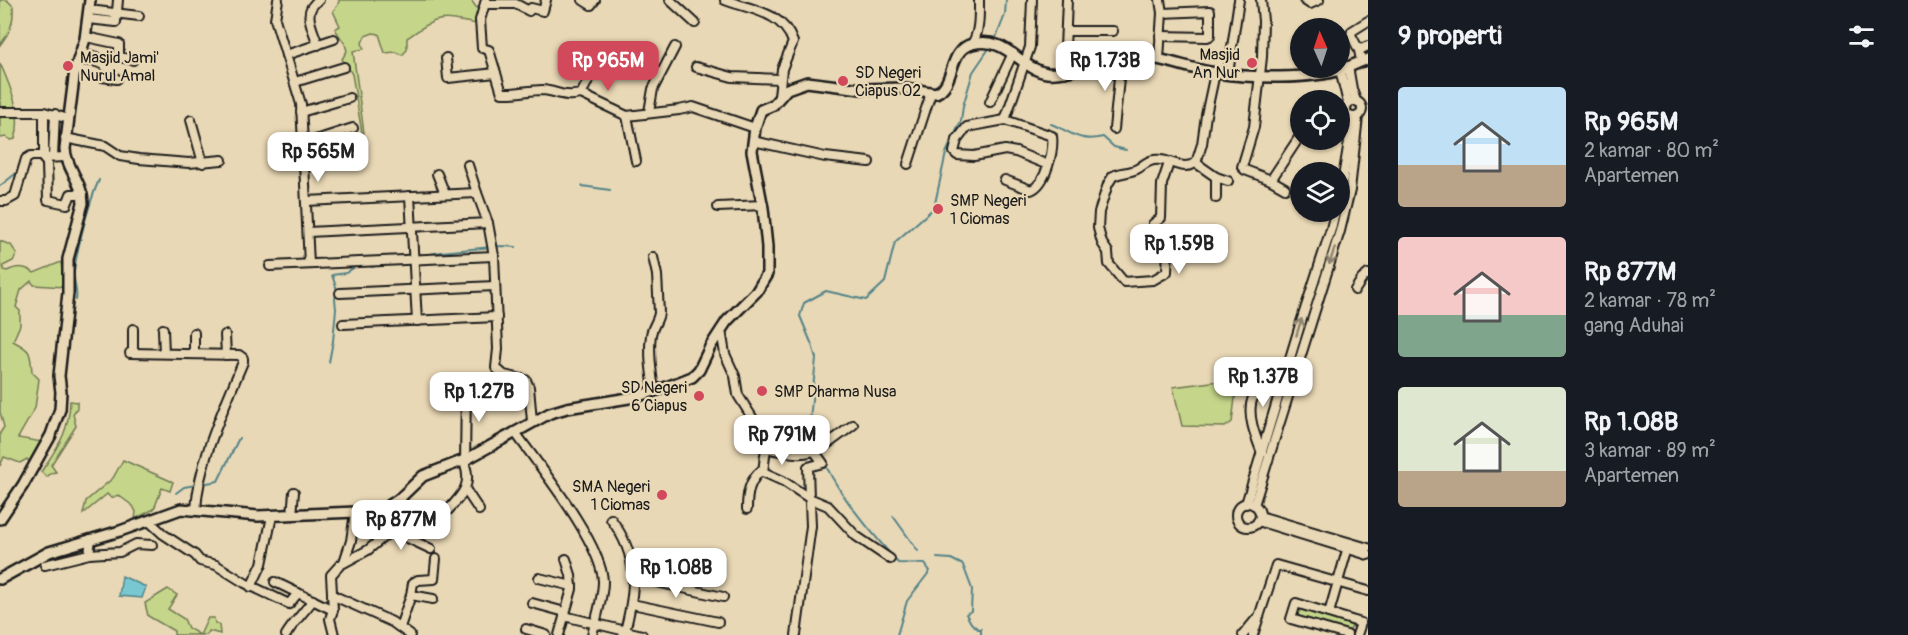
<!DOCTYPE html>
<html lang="id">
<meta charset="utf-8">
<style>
body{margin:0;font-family:Pangolin,sans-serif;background:#242831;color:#f1f3f6;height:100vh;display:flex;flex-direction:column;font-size:22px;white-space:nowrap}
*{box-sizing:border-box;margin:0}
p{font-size:20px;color:#9ea1a6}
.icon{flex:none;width:33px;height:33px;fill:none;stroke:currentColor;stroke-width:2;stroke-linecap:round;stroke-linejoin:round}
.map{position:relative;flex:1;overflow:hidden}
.sheet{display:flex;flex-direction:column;background:#171b24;width:540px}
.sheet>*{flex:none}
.needle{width:39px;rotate:357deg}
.tools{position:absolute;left:1290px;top:18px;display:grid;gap:12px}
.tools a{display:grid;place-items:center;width:60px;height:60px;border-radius:50%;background:#171b24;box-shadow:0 2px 4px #0004;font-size:30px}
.price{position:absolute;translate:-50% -51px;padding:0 14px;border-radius:12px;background:#fff;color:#222;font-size:20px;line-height:39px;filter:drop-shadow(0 2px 3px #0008)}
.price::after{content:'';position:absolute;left:50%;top:36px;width:18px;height:14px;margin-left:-9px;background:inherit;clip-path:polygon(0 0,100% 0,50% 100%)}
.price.on{background:#d1495b;color:#fff}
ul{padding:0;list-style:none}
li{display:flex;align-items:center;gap:18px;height:150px;padding:0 30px}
li span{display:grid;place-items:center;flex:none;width:168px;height:120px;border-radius:6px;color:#555}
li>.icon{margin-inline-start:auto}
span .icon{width:72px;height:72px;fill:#fffc;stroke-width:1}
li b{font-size:26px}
h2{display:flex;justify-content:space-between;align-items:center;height:72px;padding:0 30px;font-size:26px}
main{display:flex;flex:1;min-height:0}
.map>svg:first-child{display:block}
.green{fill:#c5d68a;stroke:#707953;stroke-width:1.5}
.water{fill:#78c8d2;stroke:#538389;stroke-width:1.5}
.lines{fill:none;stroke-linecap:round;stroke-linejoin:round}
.stream{stroke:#538389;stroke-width:2}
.minor-casing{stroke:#1c1c1c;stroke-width:12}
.tertiary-casing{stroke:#1c1c1c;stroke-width:14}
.minor{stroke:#e9d8b5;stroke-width:8}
.tertiary{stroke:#e9d8b5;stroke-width:9}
.oneway{stroke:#8d8370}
.poi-dot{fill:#d1495b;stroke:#e9d8b5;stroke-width:2}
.labels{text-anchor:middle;stroke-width:4.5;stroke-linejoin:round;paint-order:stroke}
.poi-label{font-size:16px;fill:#1c1c1c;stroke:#e9d8b5;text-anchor:start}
</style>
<main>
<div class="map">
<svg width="1368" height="635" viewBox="0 0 1368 635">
<rect width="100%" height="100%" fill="#e9d8b5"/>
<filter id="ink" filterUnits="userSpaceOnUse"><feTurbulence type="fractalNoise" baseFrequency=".0167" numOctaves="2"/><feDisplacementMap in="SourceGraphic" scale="12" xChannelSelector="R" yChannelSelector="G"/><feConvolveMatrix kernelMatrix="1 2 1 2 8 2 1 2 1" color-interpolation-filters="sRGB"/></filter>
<g filter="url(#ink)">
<g class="green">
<path d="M 0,0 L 7,0 L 13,6 C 14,23 10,32 0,45 Z"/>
<path d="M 339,0 L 471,0 L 481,14 L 482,24 C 467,24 450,16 435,21 C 427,23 414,34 407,38 L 407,50 L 402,55 L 396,52 L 385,53 L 379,34 L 373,33 L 365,36 L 362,43 L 364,49 L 353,51 L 364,133 L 362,133 L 352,74 L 342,59 L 347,51 L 345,44 L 335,29 L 340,26 L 333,11 L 338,5 Z"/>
<path d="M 0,63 C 10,86 23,114 15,139 L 11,140 L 6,137 L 0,138 Z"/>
<path d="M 0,241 L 11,245 L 17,254 L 13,261 L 3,266 L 4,270 L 7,271 C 17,266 25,266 34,273 L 61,262 L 64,287 L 34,285 L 31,281 L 21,290 L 16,307 L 20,311 L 20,325 L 13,341 C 32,351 30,352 32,372 L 39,379 L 35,408 L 18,438 L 42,442 L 47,436 L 63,402 C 60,434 51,441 32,465 L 27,459 L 20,463 L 4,457 L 0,466 L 0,433 L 4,427 L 0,412 Z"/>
<polygon points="1333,241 1334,241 1253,499 1331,242"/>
<polygon points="1227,380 1234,382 1236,390 1232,422 1225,427 1182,426 1173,387"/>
<path d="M 70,401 L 77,402 L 77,408 L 73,414 L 76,426 L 51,465 L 56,472 L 51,473 L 47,477 L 41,472 C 58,446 69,433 70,401 Z"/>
<polygon points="123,460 173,482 170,491 162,488 154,509 135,519 136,512 133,506 118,495 111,498 107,494 83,514 86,501 113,478"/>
<polygon points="168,589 177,595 168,609 184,619 188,628 200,635 208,618 214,618 215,623 219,625 220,634 209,631 207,635 174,635 174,631 148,616 145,603"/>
<polygon points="1299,608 1353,623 1350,631 1297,616"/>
</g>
<polygon class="water" points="122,576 146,587 142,598 119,596"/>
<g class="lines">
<g class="stream">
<polyline points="995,40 1005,15 1006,0"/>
<path d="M 1051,124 C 1072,132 1078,143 1103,137 L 1114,147 L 1126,150"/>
<polyline points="0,186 19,171 21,162"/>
<polyline points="582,186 610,190"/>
<polyline points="419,256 441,252 502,246 516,247"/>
<polyline points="367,265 372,267 379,265"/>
<path d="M 76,300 C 78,291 73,282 74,272 C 77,248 89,202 99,180"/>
<polyline points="329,362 333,341 336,309 335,299 337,290 332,275 346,273 356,266"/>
<polyline points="817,449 809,431 816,358 812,345 800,316 804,303 826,291 866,300 885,282 895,242 934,208 946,153 961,121 963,106 973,72 990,47"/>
<path d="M 825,464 C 843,501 872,532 898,563 L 925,564 L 930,571 L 907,601 L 897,635"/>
<polyline points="176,493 184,487 218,481 239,438"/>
<polyline points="893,516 918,551"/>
<polyline points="937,558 951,559 963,565 972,589 971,611 966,614 971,623 978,629 981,629 981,635"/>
</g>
<defs>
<g id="minor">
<polyline points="278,0 275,19 301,104 309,264"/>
<path d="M 486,0 L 480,20 L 482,48 L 489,50 L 502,93 C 516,94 529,90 542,90 C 557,91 563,98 581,94"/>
<polyline points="583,0 591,5 595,0"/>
<polyline points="670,0 695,23"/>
<path d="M 725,0 C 751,10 782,11 793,42 L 782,69 L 779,96"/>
<polyline points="1261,0 1263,21 1262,57 1254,127 1242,167 1245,170 1271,180 1285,188"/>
<polyline points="1304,0 1310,4 1319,0"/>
<polyline points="485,4 516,4 529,11 531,8 543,11 546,0"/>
<polyline points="89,10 139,16"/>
<polyline points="88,19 116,22 118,0"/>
<polyline points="1066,31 1113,31"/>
<polyline points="1160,36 1207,37 1210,36 1210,11 1162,13"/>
<polyline points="86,37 119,44 119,57 133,60"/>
<path d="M 318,45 C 313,28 301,11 319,0"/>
<path d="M 971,45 C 980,34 979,14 979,0"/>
<polyline points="1359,50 1368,46"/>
<polyline points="80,53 97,57"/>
<polyline points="286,55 334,39"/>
<polyline points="446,58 448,78 496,73"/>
<polyline points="1159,59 1162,13 1160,0"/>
<polyline points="1361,61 1359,50 1351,35 1352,31 1368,21"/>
<polyline points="597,64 581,94 627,116 679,110 693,107 755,128"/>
<polyline points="1348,66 1352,89 1356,101"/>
<polyline points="696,67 732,77 780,79"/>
<path d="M 75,70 C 86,71 95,69 102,77 L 117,79"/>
<polyline points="1340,70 1348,103"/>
<polyline points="1064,73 1067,0"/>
<polyline points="1228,74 1239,0"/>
<polyline points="295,82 344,67"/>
<circle cx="1354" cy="109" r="8"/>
<polyline points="990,102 1013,53"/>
<polyline points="0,112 44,112 69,119"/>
<polyline points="44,112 44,158 65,157"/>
<polyline points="301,112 349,98"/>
<polyline points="649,112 653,89 675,47"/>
<polyline points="627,116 636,161"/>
<polyline points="191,120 203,163"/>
<polyline points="1005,120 1030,47 1032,0"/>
<polyline points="1114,129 1121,58"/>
<polyline points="65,138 105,146 120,156 139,159 189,163 222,160"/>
<polyline points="753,141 825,157 869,162"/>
<polyline points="303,144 353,128"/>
<polyline points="53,157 55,114"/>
<path d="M 1169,163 L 1162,184 L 1161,218 L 1153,224 L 1157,238 L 1168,247 L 1167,272 L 1153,280 L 1124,282 L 1109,264 L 1108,252 L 1102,243 L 1098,228 L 1099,212 L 1108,184 L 1113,176 C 1121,172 1129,173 1137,169 C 1143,166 1146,161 1154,160 C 1169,157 1180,172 1196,163 L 1202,144 L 1206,115 L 1215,73"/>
<polyline points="1196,163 1216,177 1228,181"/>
<polyline points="908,164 931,93"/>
<polyline points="468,165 477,193"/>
<polyline points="437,174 445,194"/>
<polyline points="1216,177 1216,198"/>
<path d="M 1005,180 L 1031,190 C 1046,184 1054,151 1052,136 L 1005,120 L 967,127 L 957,140 L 954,152 L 957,155 L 974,156 L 1005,150 L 1016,152 L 1048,165"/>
<polyline points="1271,180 1300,136"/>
<polyline points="410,196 417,321"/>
<polyline points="1340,196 1353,117"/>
<polyline points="0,201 6,201 15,196 26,159 31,156 41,156 47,163 48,200 67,204 71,194 83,194"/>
<polyline points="306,201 477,193 488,223 494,256 498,349 496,368 504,375 526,380 529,387 532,421"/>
<polyline points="718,207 763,205"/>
<polyline points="308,232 488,223"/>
<path d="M 653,257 L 657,275 L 659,313 C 658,321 652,327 651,335 C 648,354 652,373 654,392"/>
<polyline points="270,266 494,256"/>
<polyline points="1355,290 1362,279 1368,274"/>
<polyline points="340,293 495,286"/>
<polyline points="343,324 497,317"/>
<polyline points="133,329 133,353"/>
<polyline points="163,329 164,353"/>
<polyline points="721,330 725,354 735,376 738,395 760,430 766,448 763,472 783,481 809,498 810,502 811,526 796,635"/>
<polyline points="194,333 194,354"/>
<polyline points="225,335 226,355"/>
<path d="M 130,353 L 239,355 L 243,358 L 243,362 C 224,408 199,460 196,509"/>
<path d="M 515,432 C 539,466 601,542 603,581 C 603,598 596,619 592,635"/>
<path d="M 766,448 C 812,460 817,452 853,425"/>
<polyline points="815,452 823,463 808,467 809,498 828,506 856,536 890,559"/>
<path d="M 1262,453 C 1245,411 1242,390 1287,368"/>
<polyline points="465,489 479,510"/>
<circle cx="1248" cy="515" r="12"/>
<polyline points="1246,504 1300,325 1331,229 1335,212"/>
<polyline points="1254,505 1340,231 1350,190 1358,116"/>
<path d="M 747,509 C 747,494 749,480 762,470"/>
<polyline points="372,512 374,520 380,525 431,549"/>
<polyline points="292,515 294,492"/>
<path d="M 443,516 C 458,498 473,489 465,465 L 466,387"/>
<polyline points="1260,516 1368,548"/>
<path d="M 611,519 C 640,558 636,590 624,635"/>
<polyline points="149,521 163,534 195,555 200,561 216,565 245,583 289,604 298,593"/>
<polyline points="1258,521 1368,555"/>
<polyline points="89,554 120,552 136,544 152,545"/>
<polyline points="344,562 351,541 355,512"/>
<polyline points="45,565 89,554 91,539"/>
<polyline points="634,577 723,597"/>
<polyline points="539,578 572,586"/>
<polyline points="275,582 333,610"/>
<polyline points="251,587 262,564 272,516"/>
<polyline points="332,595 392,622 410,635"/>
<polyline points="411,595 433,599"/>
<polyline points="532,603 565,612"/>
<polyline points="632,604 718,622"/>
<polyline points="1329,613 1348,547"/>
<polyline points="564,616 642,635"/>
<polyline points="400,627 411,595 413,583 418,580 434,579 436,559"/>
<polyline points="526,629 546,635"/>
<path d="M 286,635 C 293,623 304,612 313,600"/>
<polyline points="334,635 330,619 333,610 331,575 340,565 368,550 412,513 399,499"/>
<polyline points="559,635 572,589 571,575 566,559"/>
<polyline points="1243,635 1257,618"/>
<polyline points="1253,635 1276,565 1368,591"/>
<polyline points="1347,635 1291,619 1296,603 1361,623 1357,635"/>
</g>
<g id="tertiary">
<path d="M 0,519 L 23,485 L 51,435 L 60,409 L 61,392 L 59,376 L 68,293 L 68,259 L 83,203 C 83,183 66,168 65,149 L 75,70 L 85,39 L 90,0"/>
<path d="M 0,579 L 49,552 L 120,531 L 181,509 L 258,516 L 381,511 L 399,499 L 423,476 L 467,459 L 550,413 L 567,408 L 635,397 L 664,388 L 692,377 L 699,370 L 710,347 L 727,321 L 757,291 L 767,274 L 767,247 L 763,208 L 752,151 L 755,128 L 761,110 L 773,105 L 787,89 L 807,82 L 861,89 L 905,88 L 936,93 C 956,84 947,51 972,44 C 1007,35 1020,69 1047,73 C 1064,75 1079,67 1095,63 C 1108,59 1122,57 1136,57 C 1164,57 1188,69 1216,73 C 1250,78 1310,80 1343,69 C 1351,66 1360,62 1368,59"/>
</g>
</defs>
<use href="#minor" class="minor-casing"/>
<use href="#tertiary" class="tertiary-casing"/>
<use href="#minor" class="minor"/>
<use href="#tertiary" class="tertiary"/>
</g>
<defs><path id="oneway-shaft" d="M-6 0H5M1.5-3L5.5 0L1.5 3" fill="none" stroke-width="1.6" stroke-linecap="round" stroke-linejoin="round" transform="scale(1.5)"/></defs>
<g class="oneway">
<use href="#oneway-shaft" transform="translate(1332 256) rotate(108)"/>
<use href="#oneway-shaft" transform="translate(1299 327) rotate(-73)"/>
</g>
</g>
<g class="poi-dot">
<circle cx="1252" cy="63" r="6"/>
<circle cx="68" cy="66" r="6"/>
<circle cx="843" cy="81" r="6"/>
<circle cx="938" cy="209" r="6"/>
<circle cx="762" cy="391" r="6"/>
<circle cx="699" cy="396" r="6"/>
<circle cx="662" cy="495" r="6"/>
</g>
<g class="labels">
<g class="poi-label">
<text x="1240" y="60" text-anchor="end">Masjid<tspan x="1240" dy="18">An Nur</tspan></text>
<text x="80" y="63">Masjid Jami'<tspan x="80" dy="18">Nurul Amal</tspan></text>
<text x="855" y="78">SD Negeri<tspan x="855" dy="18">Ciapus 02</tspan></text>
<text x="950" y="206">SMP Negeri<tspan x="950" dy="18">1 Ciomas</tspan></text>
<text x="687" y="393" text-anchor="end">SD Negeri<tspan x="687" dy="18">6 Ciapus</tspan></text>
<text x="774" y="397">SMP Dharma Nusa</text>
<text x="650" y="492" text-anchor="end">SMA Negeri<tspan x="650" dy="18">1 Ciomas</tspan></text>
</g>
</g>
</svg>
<div class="tools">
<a><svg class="needle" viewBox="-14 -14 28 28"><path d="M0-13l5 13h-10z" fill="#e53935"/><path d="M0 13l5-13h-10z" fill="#9ea1a6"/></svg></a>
<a><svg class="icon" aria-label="locate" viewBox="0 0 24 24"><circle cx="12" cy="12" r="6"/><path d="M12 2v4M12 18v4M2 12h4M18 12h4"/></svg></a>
<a><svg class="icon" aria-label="layers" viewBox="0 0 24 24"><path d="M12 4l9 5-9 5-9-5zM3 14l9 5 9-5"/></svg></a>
</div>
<b class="price on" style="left:608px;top:92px">Rp 965M</b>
<b class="price" style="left:1105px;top:92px">Rp 1.73B</b>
<b class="price" style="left:318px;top:183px">Rp 565M</b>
<b class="price" style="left:1179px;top:275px">Rp 1.59B</b>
<b class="price" style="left:1263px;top:408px">Rp 1.37B</b>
<b class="price" style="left:479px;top:423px">Rp 1.27B</b>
<b class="price" style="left:782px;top:466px">Rp 791M</b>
<b class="price" style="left:401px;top:551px">Rp 877M</b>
<b class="price" style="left:676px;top:599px">Rp 1.08B</b>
</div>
<section class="sheet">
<h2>9 properti<svg class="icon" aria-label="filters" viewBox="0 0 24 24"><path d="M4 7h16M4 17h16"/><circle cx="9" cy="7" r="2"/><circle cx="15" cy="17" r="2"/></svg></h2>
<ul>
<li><span style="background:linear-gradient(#bfe0f5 65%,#b9a48a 0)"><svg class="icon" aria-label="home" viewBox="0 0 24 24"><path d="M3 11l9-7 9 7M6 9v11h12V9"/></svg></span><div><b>Rp 965M</b><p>2 kamar · 80 m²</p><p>Apartemen</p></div></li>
<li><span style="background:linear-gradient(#f6c9c9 65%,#7fa58c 0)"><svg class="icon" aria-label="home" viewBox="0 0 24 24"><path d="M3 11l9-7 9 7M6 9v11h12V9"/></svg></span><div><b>Rp 877M</b><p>2 kamar · 78 m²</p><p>gang Aduhai</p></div></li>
<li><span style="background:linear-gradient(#dfe7d0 70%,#b9a48a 0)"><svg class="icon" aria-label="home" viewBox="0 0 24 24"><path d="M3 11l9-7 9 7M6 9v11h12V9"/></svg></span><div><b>Rp 1.08B</b><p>3 kamar · 89 m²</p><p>Apartemen</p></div></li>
</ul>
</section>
</main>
